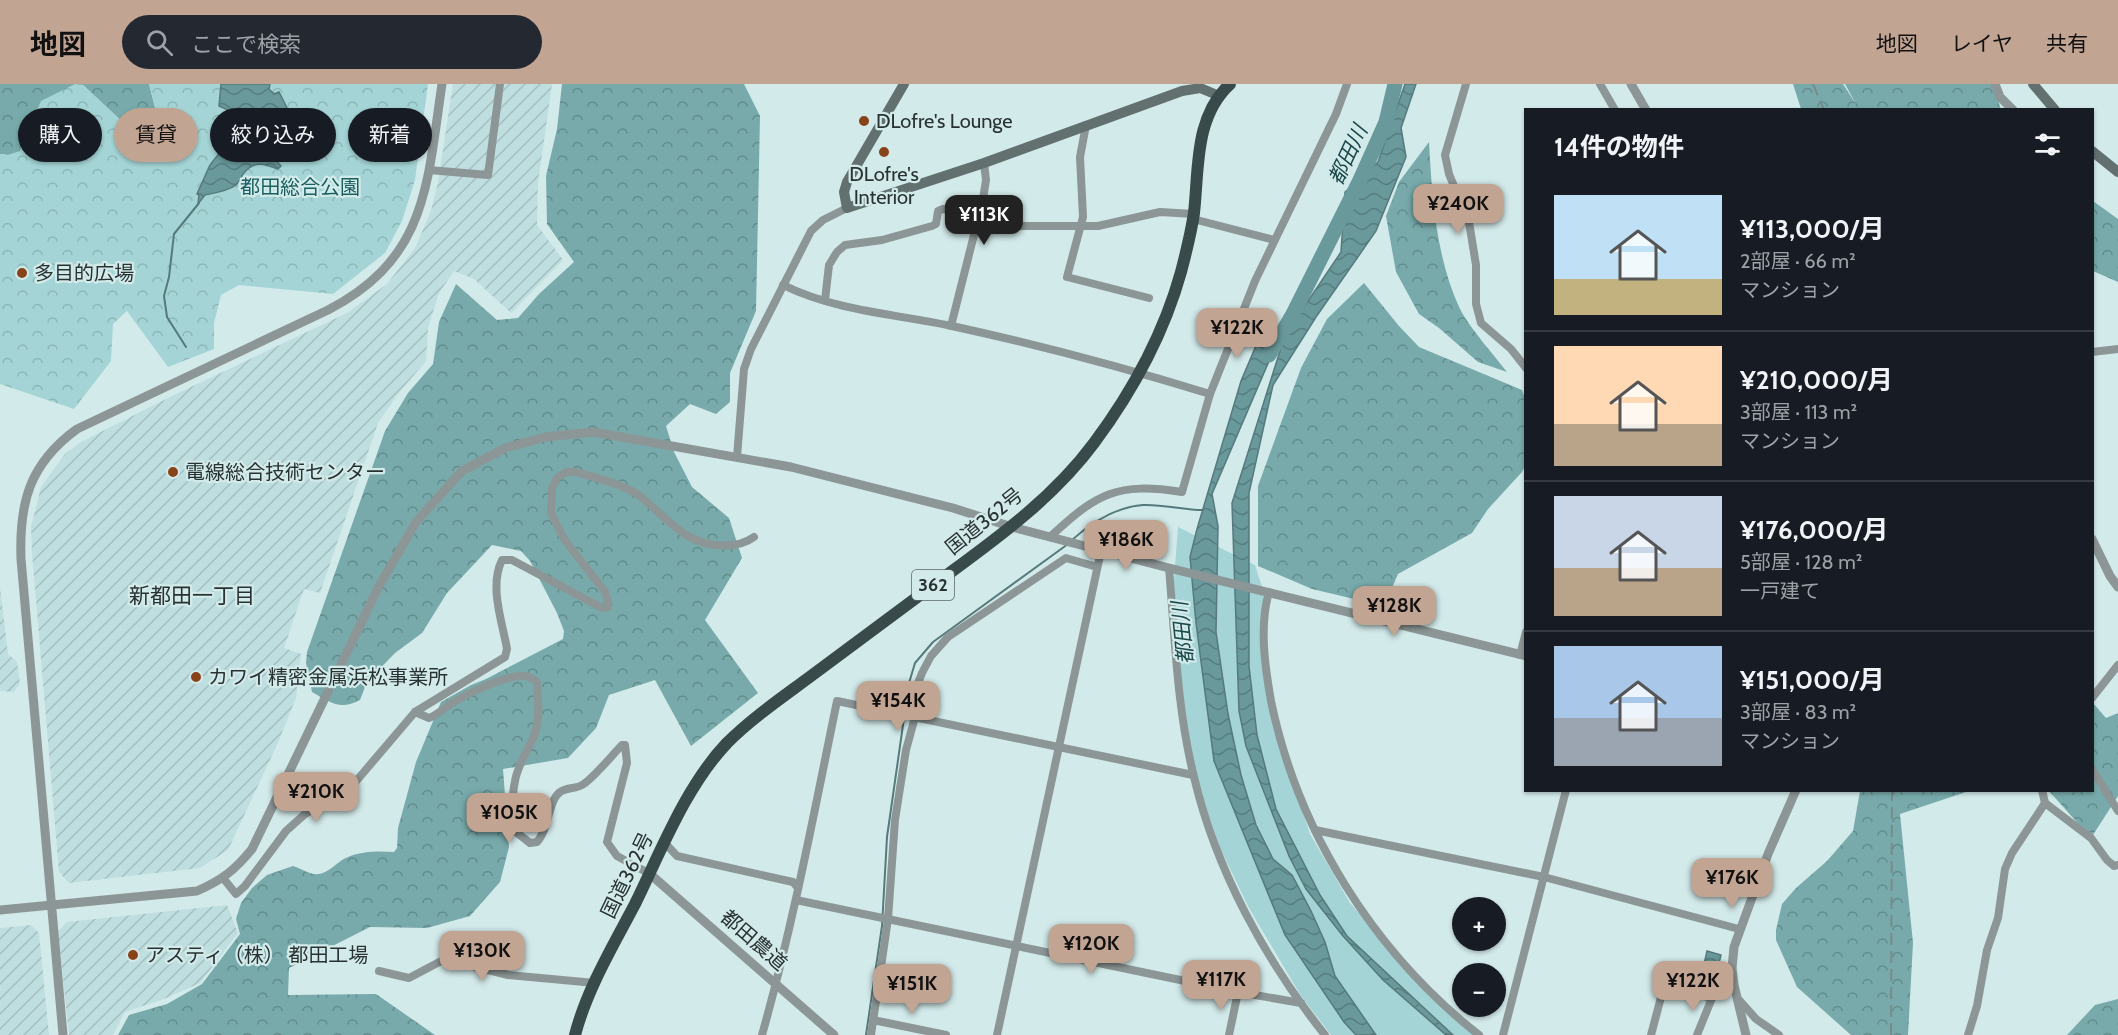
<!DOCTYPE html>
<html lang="ja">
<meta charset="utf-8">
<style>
body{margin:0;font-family:Cabin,"Noto Sans JP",sans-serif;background:#242831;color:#f1f3f6;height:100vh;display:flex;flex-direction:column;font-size:22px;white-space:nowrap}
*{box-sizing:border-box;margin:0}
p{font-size:20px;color:#9ea1a6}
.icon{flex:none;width:33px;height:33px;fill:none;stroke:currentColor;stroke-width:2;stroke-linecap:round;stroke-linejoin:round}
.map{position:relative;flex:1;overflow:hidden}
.sheet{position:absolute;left:1524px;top:24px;width:570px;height:684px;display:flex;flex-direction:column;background:#171b24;border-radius:0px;box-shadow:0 2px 4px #0004}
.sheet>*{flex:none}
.banner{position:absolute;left:18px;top:24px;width:570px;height:54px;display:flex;gap:12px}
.tools{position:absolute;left:1452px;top:813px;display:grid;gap:12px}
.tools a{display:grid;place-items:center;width:54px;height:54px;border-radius:50%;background:#171b24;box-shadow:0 2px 4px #0004;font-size:30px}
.price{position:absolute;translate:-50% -51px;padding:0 14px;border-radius:12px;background:#c2a493;color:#111;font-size:20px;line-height:39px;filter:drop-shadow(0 2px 3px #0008)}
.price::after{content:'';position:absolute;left:50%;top:36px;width:18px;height:14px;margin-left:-9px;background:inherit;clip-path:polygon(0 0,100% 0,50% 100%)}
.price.on{background:#222;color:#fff}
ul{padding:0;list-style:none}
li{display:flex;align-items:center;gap:18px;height:150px;padding:0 30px}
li+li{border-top:2px solid #363941}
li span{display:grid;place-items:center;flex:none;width:168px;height:120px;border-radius:0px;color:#555}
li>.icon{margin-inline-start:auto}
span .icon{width:72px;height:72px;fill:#fffc;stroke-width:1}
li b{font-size:26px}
h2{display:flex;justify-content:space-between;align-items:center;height:72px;padding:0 30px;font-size:26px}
.tag{padding:0 21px;border-radius:27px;background:#171b24;box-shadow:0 2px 4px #0004;font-size:21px;line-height:54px}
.tag.on{background:#c2a493;color:#111}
header{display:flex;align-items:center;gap:36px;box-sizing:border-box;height:84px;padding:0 30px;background:#c2a493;color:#111}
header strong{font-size:28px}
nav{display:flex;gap:33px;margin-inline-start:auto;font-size:21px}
.search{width:420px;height:54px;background:#242831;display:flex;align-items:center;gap:15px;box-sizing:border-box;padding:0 21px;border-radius:33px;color:#9ea1a6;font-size:22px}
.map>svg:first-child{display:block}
.industrial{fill:url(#industrial-furrows)}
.green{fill:#a4d4d5}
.forest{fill:url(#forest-crowns)}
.park{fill:url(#park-crowns)}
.water{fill:url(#water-waves);stroke:#567a7c;stroke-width:1.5}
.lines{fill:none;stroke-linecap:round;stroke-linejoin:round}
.stream{stroke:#567a7c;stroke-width:2}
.river{stroke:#69999b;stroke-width:15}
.minor{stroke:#8d9696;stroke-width:8}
.tertiary{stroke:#8d9696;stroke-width:9}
.secondary{stroke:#637070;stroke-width:10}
.trunk{stroke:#394a4b;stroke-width:12}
.rail{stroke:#7a8a8a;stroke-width:2;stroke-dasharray:12 6;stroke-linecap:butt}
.poi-dot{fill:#88431a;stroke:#d3eaea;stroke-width:2}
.labels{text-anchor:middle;stroke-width:4.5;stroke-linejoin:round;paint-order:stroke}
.shield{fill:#d3eaea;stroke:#5c6969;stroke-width:1.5}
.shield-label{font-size:18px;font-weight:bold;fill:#293232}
.poi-label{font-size:20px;fill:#293232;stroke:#d3eaea;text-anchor:start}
.park-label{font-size:20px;fill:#1a5f60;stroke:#d3eaea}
.street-label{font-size:20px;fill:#293232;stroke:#d3eaea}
.water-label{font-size:21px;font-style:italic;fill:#1c494b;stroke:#d3eaea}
.neighbourhood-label{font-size:21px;fill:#293232;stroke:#d3eaea}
</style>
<header>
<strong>地図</strong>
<div class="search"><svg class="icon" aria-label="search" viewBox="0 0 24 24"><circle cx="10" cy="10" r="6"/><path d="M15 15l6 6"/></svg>ここで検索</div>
<nav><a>地図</a><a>レイヤ</a><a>共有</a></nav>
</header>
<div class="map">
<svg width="2118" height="951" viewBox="0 0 2118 951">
<defs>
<pattern id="industrial-furrows" width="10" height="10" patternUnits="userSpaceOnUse" patternTransform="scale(1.5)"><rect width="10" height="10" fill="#bfdedf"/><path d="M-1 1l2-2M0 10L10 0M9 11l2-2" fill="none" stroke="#a4bfc0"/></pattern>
<pattern id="forest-crowns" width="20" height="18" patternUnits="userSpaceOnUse" patternTransform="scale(1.5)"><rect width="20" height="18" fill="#78aaab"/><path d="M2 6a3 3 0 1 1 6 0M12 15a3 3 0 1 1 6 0" fill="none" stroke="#628b8c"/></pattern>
<pattern id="park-crowns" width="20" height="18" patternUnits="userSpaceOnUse" patternTransform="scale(1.5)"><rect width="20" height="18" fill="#a4d4d5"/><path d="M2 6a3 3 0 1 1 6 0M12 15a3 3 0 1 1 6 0" fill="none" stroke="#8db6b7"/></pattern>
<pattern id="water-waves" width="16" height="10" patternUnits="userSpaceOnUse" patternTransform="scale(1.5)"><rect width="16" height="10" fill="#69999b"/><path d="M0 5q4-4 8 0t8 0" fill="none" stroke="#567d7f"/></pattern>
</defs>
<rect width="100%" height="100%" fill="#d3eaea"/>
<g class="industrial">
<polygon points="453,0 552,0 538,99 537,141 563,176 511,229 474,195 454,187 439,209 428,244 426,277 397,311 378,339 320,509 304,505 284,564 301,570 296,614 277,661 228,766 200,784 69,799 59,788 32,469 31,443 41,403 65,370 81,358 174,311 347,229 387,200 415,164 431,127 438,98"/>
<polygon points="0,503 8,570 17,578 20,599 14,608 0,607"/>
<polygon points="227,821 238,849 200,899 164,915 125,928 113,951 69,951 58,847 67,838"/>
<polygon points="31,841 39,849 49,951 0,951 0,844"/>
</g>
<polygon class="green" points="1178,443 1255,481 1263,506 1272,635 1310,750 1350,819 1414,890 1449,925 1484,951 1331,951 1301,912 1249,824 1221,766 1204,718 1193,680 1178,571 1174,496"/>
<g class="forest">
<polygon points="0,0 149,0 157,31 155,44 148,49 129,44 83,1 29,42 20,68 8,71 0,70"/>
<path d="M 562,0 L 744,0 L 760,32 L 756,227 L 730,289 L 730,318 L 716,330 L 690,320 L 666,342 L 674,368 L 692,403 L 729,434 L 742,474 L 705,536 L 758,609 L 691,662 L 655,596 L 609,611 L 596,644 L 568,674 L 503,685 L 509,763 L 500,798 L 470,832 L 427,844 L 370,843 L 289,884 L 288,911 L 376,910 L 435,951 L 118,951 L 129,931 L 167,920 L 202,900 L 240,850 L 236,835 L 241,819 L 252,804 L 267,791 L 293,782 C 300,784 309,790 315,790 C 327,792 337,777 348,773 C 362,767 379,767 394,768 L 397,764 L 398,744 L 416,678 L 441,618 L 471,601 L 486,595 L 563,555 L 564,547 L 557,529 L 530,477 L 521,467 L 492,461 L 447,509 L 422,549 L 395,569 L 367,598 L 360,616 C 340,627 330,618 312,608 L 306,579 L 307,568 L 385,347 L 408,309 L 433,280 L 439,238 L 456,200 L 497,236 L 518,234 L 539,210 L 574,178 L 547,140 L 546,92 L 557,45 Z"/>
<polygon points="1793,0 1843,0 1856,20 1845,0 1992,0 2001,25 1801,25"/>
<path d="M 1429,58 C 1432,113 1436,174 1460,225 C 1469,243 1494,271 1507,288 L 1478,278 L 1439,244 L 1419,230 L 1396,188 L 1386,132 L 1399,98 Z"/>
<polygon points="2093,117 2118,135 2118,198 2093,187"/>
<polygon points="1364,199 1399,242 1419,263 1522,306 1525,314 1526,380 1522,388 1488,425 1472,449 1398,490 1384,522 1312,505 1258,482 1258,402 1301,284 1327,235"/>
<polygon points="2093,619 2106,634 2118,629 2118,712 2091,754 2049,707 2092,706"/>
<polygon points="1860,707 1969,707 1900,730 1913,859 1908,951 1851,951 1797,903 1776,856 1776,846 1782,820 1796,804 1827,777 1853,747"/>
<polygon points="2118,915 2118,951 2067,951 2095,921"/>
</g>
<polygon class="park" points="75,0 83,1 129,44 148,49 155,44 157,31 149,0 428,0 415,96 402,137 385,169 333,210 239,201 221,211 214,239 214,265 168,283 127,227 113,240 111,277 74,325 0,300 0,70 8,71 20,67 41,17"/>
<g class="water">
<path d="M 221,0 L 270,0 L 269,5 L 274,10 L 279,8 L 287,24 L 279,37 L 271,38 L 265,48 L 262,61 L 281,82 L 278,85 C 265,80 254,76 244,89 C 241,92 240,98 236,101 C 228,107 215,109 205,111 L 198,120 L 199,111 L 197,110 C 201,101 205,92 209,83 C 219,66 242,52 235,29 L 219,22 Z"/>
<polygon points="1405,0 1416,0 1401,44 1406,73 1376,147 1316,233 1273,301 1249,409 1249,582 1257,651 1276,725 1320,811 1347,852 1453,951 1446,951 1383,896 1343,852 1306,805 1289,772 1246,662 1239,627 1232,419 1285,251 1341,168 1345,108 1378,78"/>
<polygon points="1270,250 1278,256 1212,410 1218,442 1216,548 1228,630 1241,691 1256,741 1273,775 1292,791 1311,827 1325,858 1335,892 1376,951 1356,951 1344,938 1285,851 1214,677 1196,539 1190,473 1197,445 1241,297 1258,257"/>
<polygon points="1707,867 1721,871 1714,899 1701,894"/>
</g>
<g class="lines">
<g class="stream">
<polyline points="186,263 167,233 164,212 169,193 174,150 199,119"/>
<path d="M 1072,456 C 1091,439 1116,423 1143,421 C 1163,420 1183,426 1203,426"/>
<polyline points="866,951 882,842 887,753 909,599 915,579 933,558 1068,460"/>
</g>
<polyline class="river" points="1269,271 1293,230 1360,96 1386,38 1395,0"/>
<g class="minor">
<polyline points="1466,0 1445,71 1449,90 1469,138 1476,181 1476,220 1481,239 1511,265 1526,284"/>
<polyline points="1600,0 1615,26"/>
<polyline points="1086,41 1080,73 1083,133 1067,193 1149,214"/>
<polyline points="429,86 488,91 500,0"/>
<polyline points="1193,135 1274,156"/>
<path d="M 783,201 C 836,227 895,230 952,242 C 1039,261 1125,284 1210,310"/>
<polyline points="825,216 829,181 837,168 845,161 882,156 932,142 936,140 938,127 943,125 1005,137 1011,142 1098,142 1160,128 1194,130"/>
<polyline points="951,242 979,131 981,128 986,96 984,79"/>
<polyline points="2092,268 2118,265"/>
<polyline points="737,373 744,285 751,265 811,147 823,136 847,124"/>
<path d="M 1050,453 C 1097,409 1117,398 1182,408 L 1210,310 L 1255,197 L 1336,30 L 1347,0"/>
<path d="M 1169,484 C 1175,554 1177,625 1194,693 C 1216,786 1265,876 1325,951"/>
<path d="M 1269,508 C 1259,542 1265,583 1271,617 C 1298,748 1374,868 1479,951"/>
<polyline points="1520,571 1526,548"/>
<polyline points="2092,614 2118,581"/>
<path d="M 415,628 L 429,634 C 437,631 442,626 449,621 C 465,611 504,591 524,592 C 528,592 533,595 537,598 C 538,613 540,634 535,649 C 529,666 518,679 515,697 C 511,713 514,732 516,748 L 530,759 L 537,758 C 549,745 548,717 560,708 C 567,703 576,705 582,701 C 592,696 613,670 622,661 L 625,661 L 627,679 L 607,758 L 617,772 L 650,790"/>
<polyline points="2092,685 2118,727"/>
<polyline points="2045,719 2091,754 2107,776 2114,782 2118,781"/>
<polyline points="1315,746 1544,793 1739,845"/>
<polyline points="664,758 677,772 793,798 798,804"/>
<path d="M 223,794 L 236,810 L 245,802 L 286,747 L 305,730 L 352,702 L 415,628 L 505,573 L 507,565 C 502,537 489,502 502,476 L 512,476 L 602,524 L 608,523 L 608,518 L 605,508 L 564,455 L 551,429 L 552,404 L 557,394 L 566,388 L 576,388 C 594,393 622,400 637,410 C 655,423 669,441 688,452 C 707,463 736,466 754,453"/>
<polyline points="796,816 1238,908 1301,919"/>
<polyline points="379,887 409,894 445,875 508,891 595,899"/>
<polyline points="1739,916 1756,935 1779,951"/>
<polyline points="873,936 946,951"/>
<path d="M 762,951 C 793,841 814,729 837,617 L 1193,691"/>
<polyline points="871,951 888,835 895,736 906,666 915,633 916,604 922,589 931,572 948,553 1066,474 1097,483"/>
<polyline points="997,951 1101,467"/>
<polyline points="1229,951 1238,908"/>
<polyline points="1503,951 1566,706"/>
<polyline points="1651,951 1664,902 1712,914"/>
<polyline points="1697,951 1712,914 1732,884"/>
<polyline points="1968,951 1977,922 1987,866 1998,834 2005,785 2012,769 2045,719 2042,706"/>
</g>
<g class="tertiary">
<polyline points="1631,0 1646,26"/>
<polyline points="1995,0 2000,13 2013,26"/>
<polyline points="2092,455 2110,492 2118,503"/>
<polyline points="650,790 834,951"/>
<path d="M 0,826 L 197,807 C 222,796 235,786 252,765 L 379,502 L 416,438 L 462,387 L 505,364 L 546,353 L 593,348 L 791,383 L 953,424 L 1012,443 L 1169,484 L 1526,572"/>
<path d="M 63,951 L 21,475 C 19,419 29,380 77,345 L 328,226 C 428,174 427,100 442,0"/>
<polyline points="1746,951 1734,901 1732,884 1734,863 1768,770 1796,706"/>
</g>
<g class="secondary">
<polyline points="904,0 847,98 844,108 847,124 984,79 1182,7 1200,4 1217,11"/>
<polyline points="2033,0 2055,26"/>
<polyline points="2092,67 2118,88"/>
</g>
<path class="trunk" d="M 575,951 C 587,905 613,862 635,820 C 661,767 686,702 727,659 C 751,635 780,615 807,595 C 854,560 900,526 947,491 C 1000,452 1054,413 1094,359 C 1132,308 1164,249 1181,188 C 1186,169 1191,149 1194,129 C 1199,85 1194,33 1230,0"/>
<g class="rail">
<polyline points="1813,0 1824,26"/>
<polyline points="1891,951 1892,706"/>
</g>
</g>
<g class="poi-dot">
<circle cx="864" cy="37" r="6"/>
<circle cx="884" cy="68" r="6"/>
<circle cx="22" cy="189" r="6"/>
<circle cx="173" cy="388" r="6"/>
<circle cx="196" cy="593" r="6"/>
<circle cx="133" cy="871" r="6"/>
</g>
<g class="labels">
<rect class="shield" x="912" y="486" width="42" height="30" rx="4.5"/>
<g class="shield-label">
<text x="933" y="507">362</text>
</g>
<g class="poi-label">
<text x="876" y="44">DLofre's Lounge</text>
<text x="884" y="97" text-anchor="middle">DLofre's<tspan x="884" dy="23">Interior</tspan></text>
<text x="34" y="196">多目的広場</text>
<text x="185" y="395">電線総合技術センター</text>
<text x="208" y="600">カワイ精密金属浜松事業所</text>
<text x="145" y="878">アスティ（株） 都田工場</text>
</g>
<g class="park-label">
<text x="300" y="110">都田総合公園</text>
</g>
<g class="street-label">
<text transform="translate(984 437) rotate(-39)" y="7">国道362号</text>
<text transform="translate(627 791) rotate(-64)" y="7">国道362号</text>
<text transform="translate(754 856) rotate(41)" y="7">都田農道</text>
</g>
<g class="water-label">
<text transform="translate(1348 71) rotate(-65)" y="7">都田川</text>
<text transform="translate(1183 549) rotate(-96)" y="7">都田川</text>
</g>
<g class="neighbourhood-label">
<text x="192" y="519">新都田一丁目</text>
</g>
</g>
</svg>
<div class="tools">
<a>+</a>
<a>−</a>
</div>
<b class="price" style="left:1458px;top:151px">¥240K</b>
<b class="price on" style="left:984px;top:162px">¥113K</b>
<b class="price" style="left:1237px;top:275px">¥122K</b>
<b class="price" style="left:1126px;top:487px">¥186K</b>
<b class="price" style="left:1394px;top:553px">¥128K</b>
<b class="price" style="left:898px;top:648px">¥154K</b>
<b class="price" style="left:316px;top:739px">¥210K</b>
<b class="price" style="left:509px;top:760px">¥105K</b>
<b class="price" style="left:1732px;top:825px">¥176K</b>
<b class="price" style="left:1091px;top:891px">¥120K</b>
<b class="price" style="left:482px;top:898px">¥130K</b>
<b class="price" style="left:1221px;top:927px">¥117K</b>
<b class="price" style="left:1693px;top:928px">¥122K</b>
<b class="price" style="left:912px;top:931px">¥151K</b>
<div class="banner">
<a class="tag">購入</a>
<a class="tag on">賃貸</a>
<a class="tag">絞り込み</a>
<a class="tag">新着</a>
</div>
<section class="sheet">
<h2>14件の物件<svg class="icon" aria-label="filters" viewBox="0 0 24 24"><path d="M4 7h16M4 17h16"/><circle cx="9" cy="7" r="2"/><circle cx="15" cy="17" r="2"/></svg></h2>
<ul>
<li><span style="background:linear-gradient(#bfe0f5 70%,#c2b280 0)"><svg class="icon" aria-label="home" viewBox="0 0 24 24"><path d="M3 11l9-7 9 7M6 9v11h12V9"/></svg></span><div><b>¥113,000/月</b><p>2部屋 · 66 m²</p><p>マンション</p></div></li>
<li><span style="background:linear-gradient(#ffd9b3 65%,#b9a48a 0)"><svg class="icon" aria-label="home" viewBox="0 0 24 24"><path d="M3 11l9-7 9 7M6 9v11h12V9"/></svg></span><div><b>¥210,000/月</b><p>3部屋 · 113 m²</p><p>マンション</p></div></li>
<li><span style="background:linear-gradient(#c9d6e8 60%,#b9a48a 0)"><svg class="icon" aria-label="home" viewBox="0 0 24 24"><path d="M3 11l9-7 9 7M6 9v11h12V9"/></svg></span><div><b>¥176,000/月</b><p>5部屋 · 128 m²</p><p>一戸建て</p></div></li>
<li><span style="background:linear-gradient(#a9c7e8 60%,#9aa5b1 0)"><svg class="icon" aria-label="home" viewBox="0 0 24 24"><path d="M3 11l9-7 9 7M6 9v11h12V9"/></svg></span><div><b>¥151,000/月</b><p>3部屋 · 83 m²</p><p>マンション</p></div></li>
</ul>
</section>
</div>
